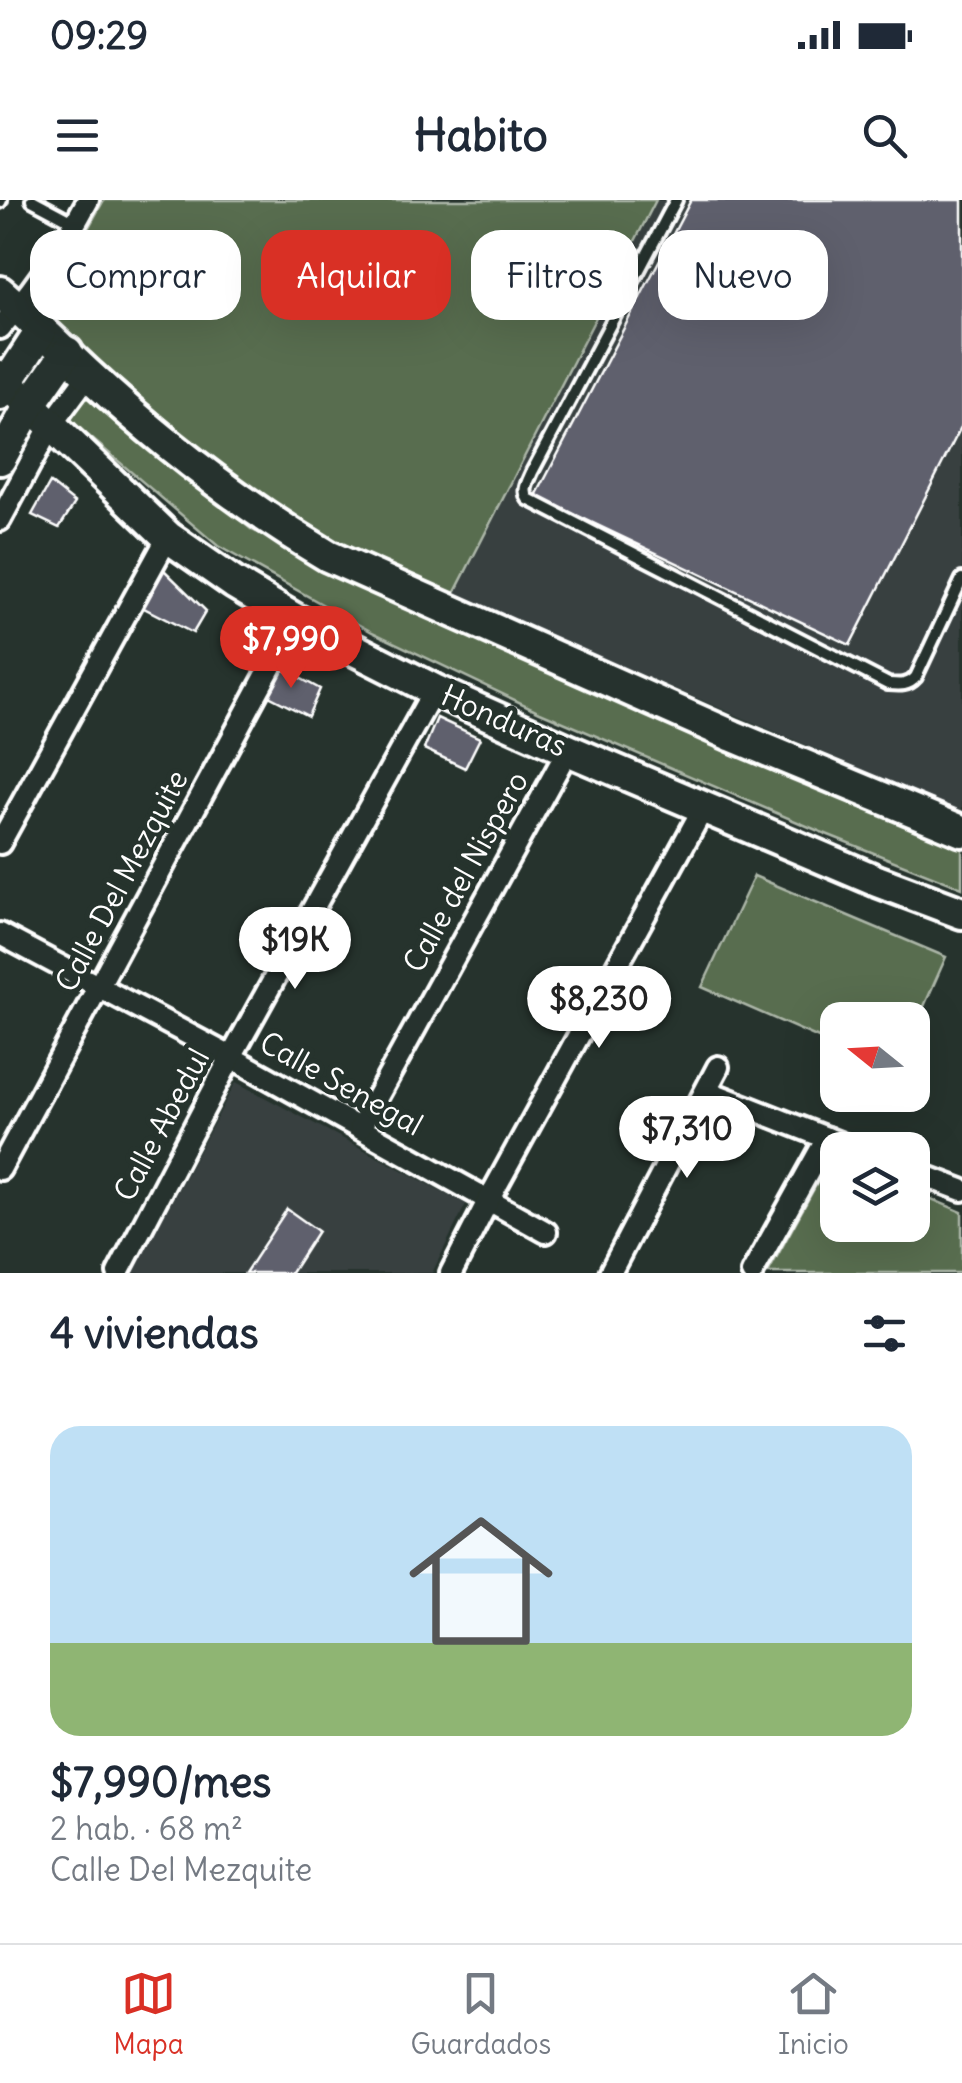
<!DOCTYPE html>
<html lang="es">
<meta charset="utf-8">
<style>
body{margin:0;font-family:Delius,sans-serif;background:#f6f6f7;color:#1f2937;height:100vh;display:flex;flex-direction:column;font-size:38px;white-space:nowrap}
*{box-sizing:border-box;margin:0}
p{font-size:32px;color:#747a83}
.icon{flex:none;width:55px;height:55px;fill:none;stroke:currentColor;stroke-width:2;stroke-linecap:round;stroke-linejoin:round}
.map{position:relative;height:1073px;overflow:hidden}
.panel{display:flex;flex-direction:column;background:#fff;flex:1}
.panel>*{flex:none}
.guide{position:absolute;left:30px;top:30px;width:902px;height:90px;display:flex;gap:20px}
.needle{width:65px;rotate:288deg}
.controls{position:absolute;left:820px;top:802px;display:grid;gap:20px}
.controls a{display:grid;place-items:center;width:110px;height:110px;border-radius:20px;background:#fff;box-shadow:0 10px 40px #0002;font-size:50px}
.price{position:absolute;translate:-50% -85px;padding:0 22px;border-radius:35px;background:#fff;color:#222;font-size:32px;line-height:65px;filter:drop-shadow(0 2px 5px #0008)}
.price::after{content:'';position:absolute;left:50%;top:60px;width:30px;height:22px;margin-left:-15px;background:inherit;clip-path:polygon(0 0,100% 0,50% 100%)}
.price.on{background:#d93025;color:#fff}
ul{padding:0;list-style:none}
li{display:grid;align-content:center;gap:20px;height:530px;padding:0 50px}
li span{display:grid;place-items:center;height:310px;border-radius:30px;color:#555}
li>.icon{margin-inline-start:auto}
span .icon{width:180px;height:180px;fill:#fffc;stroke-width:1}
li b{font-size:42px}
h2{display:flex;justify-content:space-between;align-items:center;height:120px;padding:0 50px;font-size:42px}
.tag{padding:0 35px;border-radius:30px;background:#fff;box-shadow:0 10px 40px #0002;font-size:35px;line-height:90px}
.tag.on{background:#d93025;color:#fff}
.status{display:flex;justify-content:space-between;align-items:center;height:70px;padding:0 50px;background:#fff;direction:ltr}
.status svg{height:28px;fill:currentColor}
header{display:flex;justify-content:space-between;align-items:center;height:130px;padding:0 50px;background:#fff;font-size:45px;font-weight:700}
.menu{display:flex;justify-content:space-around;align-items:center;height:140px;border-top:2px solid #e0e1e3;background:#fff;font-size:28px;color:#747a83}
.menu a{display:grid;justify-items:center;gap:5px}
.menu .on{color:#d93025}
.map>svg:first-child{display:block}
.built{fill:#374040}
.green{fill:#596d50;stroke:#acb6a8;stroke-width:2.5}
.building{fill:#5f606d;stroke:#fff;stroke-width:2.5}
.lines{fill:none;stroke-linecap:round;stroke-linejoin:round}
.lane-casing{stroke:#fff;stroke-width:18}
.street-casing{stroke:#fff;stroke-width:28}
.secondary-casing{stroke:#fff;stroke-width:38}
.lane{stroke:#26332d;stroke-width:10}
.street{stroke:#26332d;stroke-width:20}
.secondary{stroke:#26332d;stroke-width:30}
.labels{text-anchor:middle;stroke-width:10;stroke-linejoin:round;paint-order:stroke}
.street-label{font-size:30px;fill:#fff;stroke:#26332d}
</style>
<div class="status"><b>09:29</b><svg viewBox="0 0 49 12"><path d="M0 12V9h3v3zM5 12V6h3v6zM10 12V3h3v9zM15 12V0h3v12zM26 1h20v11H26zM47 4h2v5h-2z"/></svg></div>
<header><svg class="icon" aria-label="menu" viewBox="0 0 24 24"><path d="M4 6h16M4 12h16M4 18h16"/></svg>Habito<svg class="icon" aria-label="search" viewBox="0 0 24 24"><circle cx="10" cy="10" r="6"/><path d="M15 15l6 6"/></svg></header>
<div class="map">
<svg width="962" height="1073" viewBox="0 0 962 1073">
<rect width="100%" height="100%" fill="#26332d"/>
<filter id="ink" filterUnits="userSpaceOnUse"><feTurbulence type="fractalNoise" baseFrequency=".01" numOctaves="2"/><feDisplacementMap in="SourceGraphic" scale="20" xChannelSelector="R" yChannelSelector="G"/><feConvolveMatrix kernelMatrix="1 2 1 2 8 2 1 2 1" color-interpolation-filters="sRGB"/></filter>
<g filter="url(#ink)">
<g class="built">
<polygon points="656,0 962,0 962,612 454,394"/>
<polygon points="236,882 466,1004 432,1073 133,1073"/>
</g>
<g class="green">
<polygon points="104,0 656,0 454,394 274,313 42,112"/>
<polygon points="83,192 252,330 524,457 962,642 962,688 821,632 540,512 372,432 218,346 63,214"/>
<polygon points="754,676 946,757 913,831 912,820 838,820 837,846 702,787"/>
<polygon points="832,956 837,959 838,1025 912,1025 913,991 962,1012 962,1073 768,1073"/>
</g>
<g class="building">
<polygon points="691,0 962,0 962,225 850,445 536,296"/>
<polygon points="50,283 75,303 59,328 32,315"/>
<polygon points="162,368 206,411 193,433 140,406"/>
<polygon points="276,465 320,489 308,516 261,492"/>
<polygon points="437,518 480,538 465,568 424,549"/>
<polygon points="287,1009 318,1031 291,1073 245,1073"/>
</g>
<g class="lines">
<defs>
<g id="lane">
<polyline points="32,0 75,23"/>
<path d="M 676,0 L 532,272 C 528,282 522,290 528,299 L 888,484 C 900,485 908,486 916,477 L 962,379"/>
<polyline points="0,2 1,0"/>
</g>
<g id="street">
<path d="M 0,128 C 34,90 64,45 88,0"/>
<polyline points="0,320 51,225 88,175"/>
<polyline points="0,643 168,337"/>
<polyline points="0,734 231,857 546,1032"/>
<polyline points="707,891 857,950"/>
<polyline points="360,928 568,550"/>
<polyline points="0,969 296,420"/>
<polyline points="912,971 962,990"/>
<polyline points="118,1073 231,857 434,490"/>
<polyline points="451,1073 488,1001 704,607"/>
<polyline points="610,1073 718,867"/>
<polyline points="752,1073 827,938"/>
</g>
<g id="secondary">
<path d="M 0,92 C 31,119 60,148 90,176 C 163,244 242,305 328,356 L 733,536 L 962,631"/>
<polyline points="0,176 168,337 234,383 296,420 434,490 568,550 877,681 962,713"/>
<polyline points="0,194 41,131"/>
<polyline points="0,259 30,205 67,152"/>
</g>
</defs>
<use href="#lane" class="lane-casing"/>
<use href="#street" class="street-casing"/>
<use href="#secondary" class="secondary-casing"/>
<use href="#lane" class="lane"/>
<use href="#street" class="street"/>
<use href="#secondary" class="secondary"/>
</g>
</g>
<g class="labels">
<g class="street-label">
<text transform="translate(504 521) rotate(24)" y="10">Honduras</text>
<text transform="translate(466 672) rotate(-61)" y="10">Calle del Nispero</text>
<text transform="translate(122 681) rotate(-62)" y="10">Calle Del Mezquite</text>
<text transform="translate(341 884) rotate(29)" y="10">Calle Senegal</text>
<text transform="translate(162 925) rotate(-62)" y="10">Calle Abedul</text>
</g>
</g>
</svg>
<div class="controls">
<a><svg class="needle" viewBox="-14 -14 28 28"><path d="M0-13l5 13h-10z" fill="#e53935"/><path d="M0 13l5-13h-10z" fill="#747a83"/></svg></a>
<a><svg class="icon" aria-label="layers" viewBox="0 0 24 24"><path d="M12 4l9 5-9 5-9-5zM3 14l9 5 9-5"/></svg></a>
</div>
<b class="price on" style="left:291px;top:491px">$7,990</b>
<b class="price" style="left:295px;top:792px">$19K</b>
<b class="price" style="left:599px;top:851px">$8,230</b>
<b class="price" style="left:687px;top:981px">$7,310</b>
<div class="guide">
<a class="tag">Comprar</a>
<a class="tag on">Alquilar</a>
<a class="tag">Filtros</a>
<a class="tag">Nuevo</a>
</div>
</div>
<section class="panel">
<h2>4 viviendas<svg class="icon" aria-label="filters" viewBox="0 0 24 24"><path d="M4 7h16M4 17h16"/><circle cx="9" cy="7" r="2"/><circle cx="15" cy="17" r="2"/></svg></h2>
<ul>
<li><span style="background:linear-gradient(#bfe0f5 70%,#8fb573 0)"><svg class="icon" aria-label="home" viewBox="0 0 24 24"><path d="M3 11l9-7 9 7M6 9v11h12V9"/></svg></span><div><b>$7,990/mes</b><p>2 hab. · 68 m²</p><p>Calle Del Mezquite</p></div></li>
</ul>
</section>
<nav class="menu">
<a class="on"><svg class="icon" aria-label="map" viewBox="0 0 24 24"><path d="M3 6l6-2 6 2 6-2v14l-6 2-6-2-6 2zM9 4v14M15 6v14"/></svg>Mapa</a>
<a><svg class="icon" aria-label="saved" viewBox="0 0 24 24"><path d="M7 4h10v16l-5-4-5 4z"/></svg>Guardados</a>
<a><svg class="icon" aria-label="home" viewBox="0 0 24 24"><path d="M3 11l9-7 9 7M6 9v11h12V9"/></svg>Inicio</a>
</nav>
